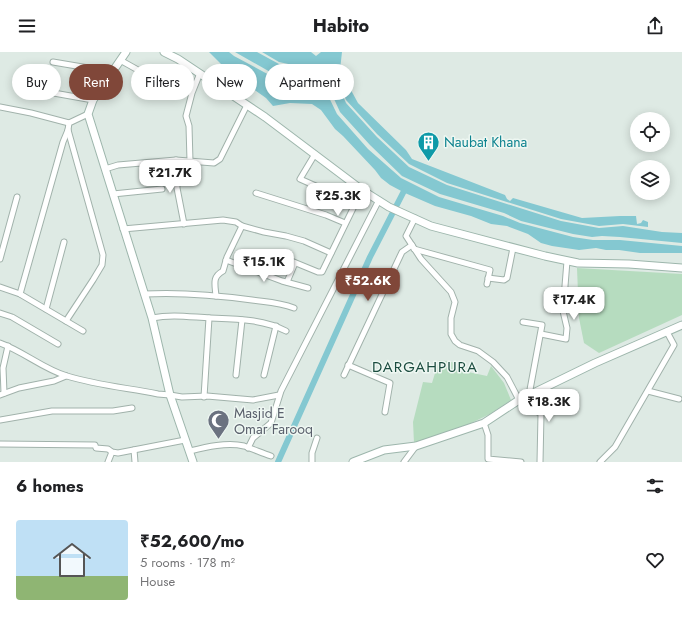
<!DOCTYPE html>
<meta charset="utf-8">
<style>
body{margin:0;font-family:Jost,sans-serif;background:#f6f6f6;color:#202124;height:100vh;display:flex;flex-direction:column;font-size:15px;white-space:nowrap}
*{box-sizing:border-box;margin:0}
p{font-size:13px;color:#757577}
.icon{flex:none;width:22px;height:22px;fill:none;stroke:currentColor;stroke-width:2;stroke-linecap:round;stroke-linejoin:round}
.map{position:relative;height:410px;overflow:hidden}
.details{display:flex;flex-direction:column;background:#fff;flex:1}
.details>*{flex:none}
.banner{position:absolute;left:12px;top:12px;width:400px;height:36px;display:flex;gap:8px}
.buttons{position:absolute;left:630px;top:60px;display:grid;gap:8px}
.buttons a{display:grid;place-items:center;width:40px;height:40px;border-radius:50%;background:#fff;box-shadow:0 2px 10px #0003;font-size:20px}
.price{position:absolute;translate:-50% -34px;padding:0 9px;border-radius:8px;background:#fff;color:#222;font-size:13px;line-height:26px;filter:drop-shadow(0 1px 2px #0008)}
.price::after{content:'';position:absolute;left:50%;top:24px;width:12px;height:9px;margin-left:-6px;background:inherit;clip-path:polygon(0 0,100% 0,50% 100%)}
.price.on{background:#804739;color:#fff}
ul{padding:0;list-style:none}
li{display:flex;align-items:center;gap:12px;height:100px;padding:0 16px}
li span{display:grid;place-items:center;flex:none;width:112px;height:80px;border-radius:4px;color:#555}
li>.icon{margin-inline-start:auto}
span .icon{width:48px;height:48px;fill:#fffc;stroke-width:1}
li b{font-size:17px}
h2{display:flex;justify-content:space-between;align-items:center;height:48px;padding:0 16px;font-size:17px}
.pill{padding:0 14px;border-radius:18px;background:#fff;box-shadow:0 2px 10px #0003;font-size:14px;line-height:36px}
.pill.on{background:#804739;color:#fff}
header{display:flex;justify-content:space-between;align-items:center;height:52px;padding:0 16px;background:#fff;font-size:18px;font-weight:700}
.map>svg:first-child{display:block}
.green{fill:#b6dcbf}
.water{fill:#84c8d1}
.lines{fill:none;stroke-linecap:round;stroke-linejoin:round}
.canal{stroke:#84c8d1;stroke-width:6}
.street-casing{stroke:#a1b2ab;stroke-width:7}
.secondary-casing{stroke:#9db6ac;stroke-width:9}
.street{stroke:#fff;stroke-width:5}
.secondary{stroke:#fff;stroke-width:7}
.labels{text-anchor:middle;stroke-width:3;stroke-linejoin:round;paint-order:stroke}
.culture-label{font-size:14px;fill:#0d838f;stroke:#eef7f2;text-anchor:start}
.worship-label{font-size:14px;fill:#5b616d;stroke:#eef7f2;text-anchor:start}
.neighbourhood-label{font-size:15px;letter-spacing:1px;fill:#1b4c3f;stroke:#eef7f2}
</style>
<header><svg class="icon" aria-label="menu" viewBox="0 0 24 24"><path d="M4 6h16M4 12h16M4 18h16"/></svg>Habito<svg class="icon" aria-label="share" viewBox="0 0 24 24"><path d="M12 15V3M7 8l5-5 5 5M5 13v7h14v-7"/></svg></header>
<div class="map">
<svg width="682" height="410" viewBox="0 0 682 410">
<rect width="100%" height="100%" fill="#deeae4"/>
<g class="green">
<polygon points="577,216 682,222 682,263 599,301 584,291 579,266"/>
<path d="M 439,308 C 451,310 461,310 468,320 L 487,324 L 491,314 L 504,331 L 511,348 L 490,362 L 463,375 L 414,391 L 413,370 L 423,330 L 432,331 Z"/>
</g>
<g class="water">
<polygon points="209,0 229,0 234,4 273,25 304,32 321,29 337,62 368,97 401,126 439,145 503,164 520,171 573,185 593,188 620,188 682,194 682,201 640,201 619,198 606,198 596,196 579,198 552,194 541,191 528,182 507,174 491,172 471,164 435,154 405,141 390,133 381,126 375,118 343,84 335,77 321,58 312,52 290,51 273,54 266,46 229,20"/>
<polygon points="235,0 257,0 279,12 308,20 331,16 346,51 377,85 409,115 447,133 561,169 599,176 623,174 662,180 682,181 682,191 620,185 602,184 592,185 573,182 521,169 504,161 440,142 402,124 370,93 340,60 324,25 301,29 272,21"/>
<polygon points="262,0 311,0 316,4 321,0 342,0 340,18 358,51 406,98 412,107 505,143 507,147 510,149 513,146 582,166 620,164 636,164 637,172 641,171 643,168 648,170 648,175 623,172 599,174 561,167 447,131 409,112 377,82 346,48 331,14 307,16 279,10"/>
</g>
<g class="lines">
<polyline class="canal" points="278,410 370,205 405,137"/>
<defs>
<g id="street">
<polyline points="120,8 163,32"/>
<polyline points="53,10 112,20"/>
<polyline points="48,40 93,48"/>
<polyline points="0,55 31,61 69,71"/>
<polyline points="315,102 300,127 327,139 357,147"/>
<polyline points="176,108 177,136 184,172"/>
<polyline points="190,109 189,74 186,64 192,41 200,21"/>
<polyline points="105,117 118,113 176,108 214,111 220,107 247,53"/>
<polyline points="256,141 326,163 345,171"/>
<polyline points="113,142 162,137"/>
<polyline points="415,166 406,184 421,207 451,240 455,250 451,266 451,282 455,289 460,293 478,299 493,310 507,325 519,348"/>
<polyline points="123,177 223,168 236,170 242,174 264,180 286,184 304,189 331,201"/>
<polyline points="414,197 490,218 487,232"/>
<polyline points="279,204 318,220 322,220 362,138"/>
<polyline points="0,207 17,145"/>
<polyline points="226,208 282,229 308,236"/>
<polyline points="488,226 504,228 507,226 513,196"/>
<polyline points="287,230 295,211"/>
<polyline points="0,235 20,242 83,279"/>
<polyline points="20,242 63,90 68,78 69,71 88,62"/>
<path d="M 144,242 C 180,240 216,243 252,248 C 267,250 279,250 294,256"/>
<path d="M 216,244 C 215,232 212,225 223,219 L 227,205 L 242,174"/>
<polyline points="46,257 64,190"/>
<polyline points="0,261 12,265 58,292"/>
<path d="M 152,266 C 172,262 190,265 210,266 C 235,267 263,267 286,279"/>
<polyline points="66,269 93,228 102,213 103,203 68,78"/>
<polyline points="523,270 542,273 529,343"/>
<polyline points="541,282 566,287 567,276 563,259 567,209"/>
<path d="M 0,291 C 23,299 43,317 67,324 C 96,333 128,336 158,342 L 170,343 L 182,345 L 207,344 L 253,348 L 279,343"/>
<polyline points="348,313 390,331 385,360"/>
<polyline points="236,323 242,268"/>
<polyline points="264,323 276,274"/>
<polyline points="344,323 402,200 412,193"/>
<polyline points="648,339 679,347"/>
<polyline points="4,341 3,316 8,294"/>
<polyline points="0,343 19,336 54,329 66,324"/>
<polyline points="204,345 209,266"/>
<polyline points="523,346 530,355 541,362 540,410"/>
<polyline points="0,368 52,359 113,359 132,356"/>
<polyline points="484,371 488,383 488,407 521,410"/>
<polyline points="0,392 95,393 96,396 108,397 112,400 118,401 185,388"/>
<polyline points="248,396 253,386 271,371 281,339 379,148"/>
<polyline points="134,398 135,410"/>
<path d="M 190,399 C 206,395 227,390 244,394 C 253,397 262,401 271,404"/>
<polyline points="108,410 112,400"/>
<polyline points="312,410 312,401 317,386"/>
<polyline points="404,410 416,394"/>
<polyline points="600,410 615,395 674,293 667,280"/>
</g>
<g id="secondary">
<polyline points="126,0 93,48 88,62 152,266 170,343 193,410"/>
<polyline points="164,0 178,7 265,65 362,138 389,155 431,174 545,204 578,211 629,212 682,216"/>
<polyline points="353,410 384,398 416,394 484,371 519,348 595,311 682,273"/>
</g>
</defs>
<use href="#street" class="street-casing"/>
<use href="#secondary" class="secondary-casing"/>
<use href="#street" class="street"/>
<use href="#secondary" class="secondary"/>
</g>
<defs>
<symbol id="building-pin" viewBox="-11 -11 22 30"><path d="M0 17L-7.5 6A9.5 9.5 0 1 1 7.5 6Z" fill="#0f9aa8" stroke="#eef7f2"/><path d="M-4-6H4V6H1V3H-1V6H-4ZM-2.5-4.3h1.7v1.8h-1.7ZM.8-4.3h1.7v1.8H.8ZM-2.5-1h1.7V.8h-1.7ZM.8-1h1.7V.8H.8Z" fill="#fff"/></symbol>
<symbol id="mosque-pin" viewBox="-11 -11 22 30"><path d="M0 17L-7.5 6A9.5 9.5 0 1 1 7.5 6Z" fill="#6b7280" stroke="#eef7f2"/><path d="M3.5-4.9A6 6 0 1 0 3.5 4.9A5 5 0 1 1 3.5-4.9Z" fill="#fff"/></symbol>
</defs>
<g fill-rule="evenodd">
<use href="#building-pin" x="416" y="78" width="25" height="34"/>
<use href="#mosque-pin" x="206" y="356" width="25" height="34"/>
</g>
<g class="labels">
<g class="culture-label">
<text x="444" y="95">Naubat Khana</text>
</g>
<g class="worship-label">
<text x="234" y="366">Masjid E<tspan x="234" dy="16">Omar Farooq</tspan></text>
</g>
<g class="neighbourhood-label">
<text x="425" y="320">DARGAHPURA</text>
</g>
</g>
</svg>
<div class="buttons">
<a><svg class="icon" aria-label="locate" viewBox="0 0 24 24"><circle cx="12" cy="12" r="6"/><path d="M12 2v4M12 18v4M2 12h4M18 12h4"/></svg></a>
<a><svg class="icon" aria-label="layers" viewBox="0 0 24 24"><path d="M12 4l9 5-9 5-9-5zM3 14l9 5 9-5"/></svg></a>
</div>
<b class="price" style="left:170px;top:142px">₹21.7K</b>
<b class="price" style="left:338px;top:165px">₹25.3K</b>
<b class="price" style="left:264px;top:231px">₹15.1K</b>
<b class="price on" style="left:368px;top:250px">₹52.6K</b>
<b class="price" style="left:574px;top:269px">₹17.4K</b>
<b class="price" style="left:549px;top:371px">₹18.3K</b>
<div class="banner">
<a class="pill">Buy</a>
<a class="pill on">Rent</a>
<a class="pill">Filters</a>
<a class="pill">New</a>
<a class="pill">Apartment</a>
</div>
</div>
<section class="details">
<h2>6 homes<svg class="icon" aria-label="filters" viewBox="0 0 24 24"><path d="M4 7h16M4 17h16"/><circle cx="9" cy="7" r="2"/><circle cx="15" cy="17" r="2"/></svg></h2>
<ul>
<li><span style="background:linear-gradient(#bfe0f5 70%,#8fb573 0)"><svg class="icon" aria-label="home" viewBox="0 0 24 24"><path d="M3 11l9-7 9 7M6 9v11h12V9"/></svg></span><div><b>₹52,600/mo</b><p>5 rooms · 178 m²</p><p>House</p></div><svg class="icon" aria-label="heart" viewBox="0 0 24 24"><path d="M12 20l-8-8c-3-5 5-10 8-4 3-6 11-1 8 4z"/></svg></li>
</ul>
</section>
